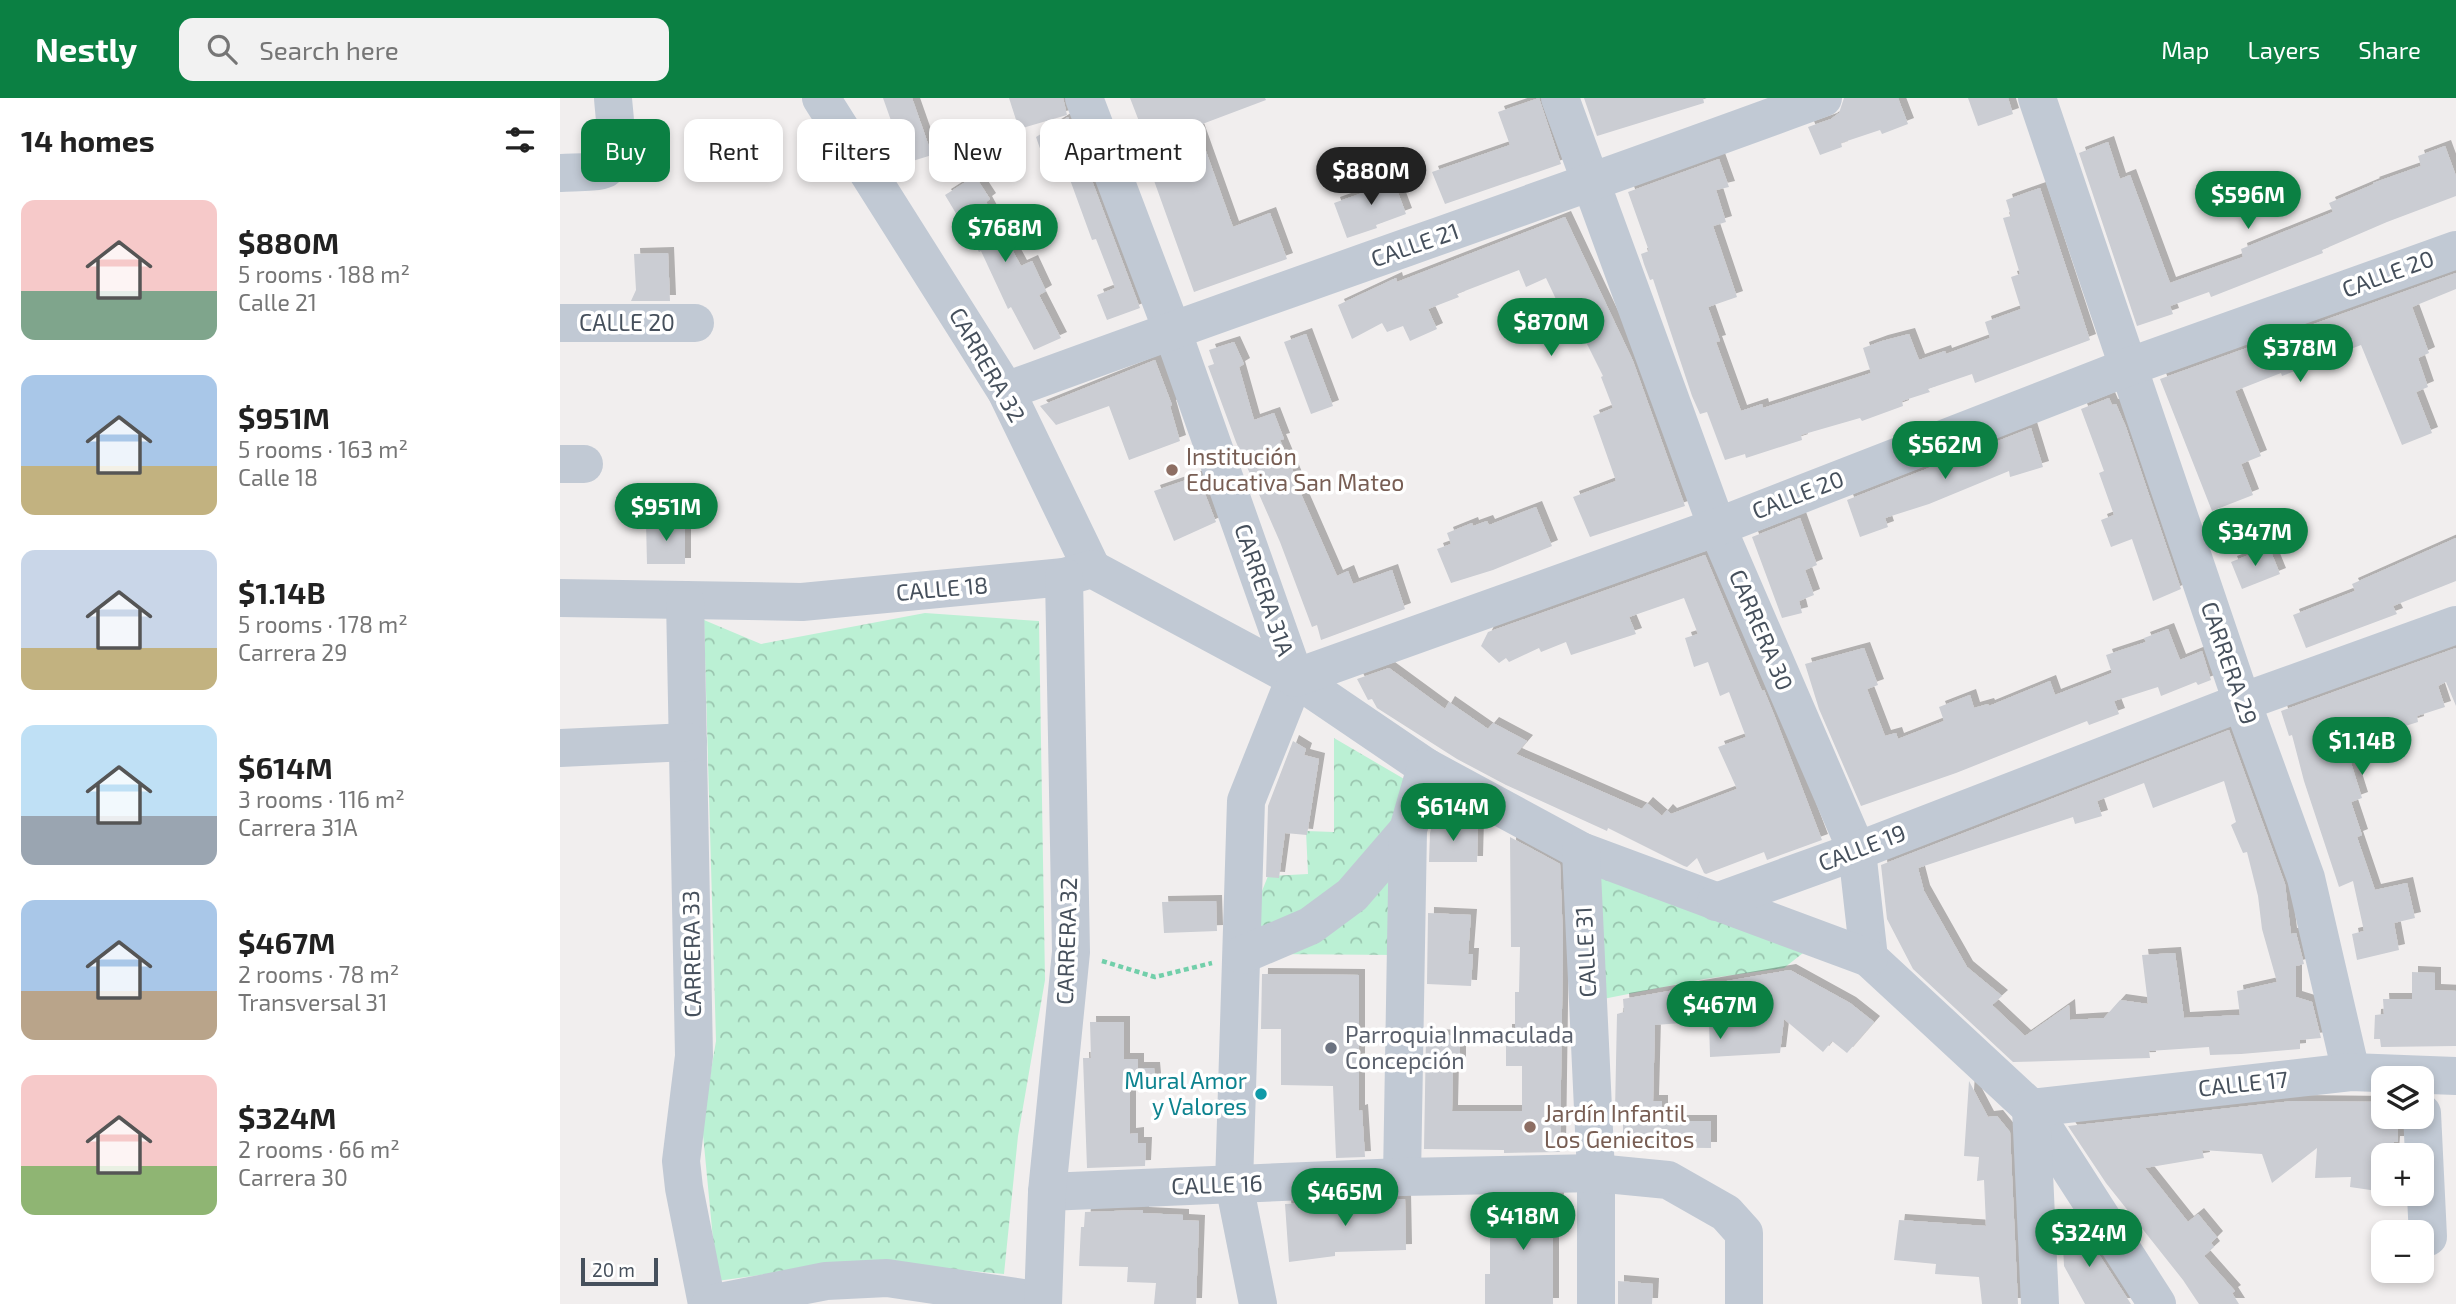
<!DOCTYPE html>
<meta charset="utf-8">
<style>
body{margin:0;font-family:"Exo 2",sans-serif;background:#f2f2f2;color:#222;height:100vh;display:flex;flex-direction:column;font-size:26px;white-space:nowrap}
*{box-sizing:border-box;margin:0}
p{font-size:23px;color:#767676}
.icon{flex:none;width:38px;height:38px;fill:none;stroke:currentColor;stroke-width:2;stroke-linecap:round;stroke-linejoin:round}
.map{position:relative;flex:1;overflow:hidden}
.panel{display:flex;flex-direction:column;background:#fff;width:560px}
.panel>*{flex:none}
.hud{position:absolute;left:21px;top:21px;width:665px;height:63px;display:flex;gap:14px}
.fabs{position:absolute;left:1811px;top:968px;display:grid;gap:14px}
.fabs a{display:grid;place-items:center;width:63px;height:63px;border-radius:14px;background:#fff;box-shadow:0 4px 10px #0003;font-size:35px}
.scale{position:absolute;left:21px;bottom:18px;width:77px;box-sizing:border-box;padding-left:7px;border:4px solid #46505c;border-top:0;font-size:19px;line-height:24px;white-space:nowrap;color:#46505c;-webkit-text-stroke:5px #fff;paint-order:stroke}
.price{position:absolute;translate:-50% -60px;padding:0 16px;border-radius:24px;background:#0b8043;color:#fff;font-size:23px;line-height:46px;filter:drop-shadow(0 2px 4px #0008)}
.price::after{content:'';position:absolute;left:50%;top:42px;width:21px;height:16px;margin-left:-10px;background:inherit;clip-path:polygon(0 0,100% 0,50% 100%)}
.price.on{background:#222;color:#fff}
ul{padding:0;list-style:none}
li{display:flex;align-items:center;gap:21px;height:175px;padding:0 21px}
li span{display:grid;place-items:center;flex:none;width:196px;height:140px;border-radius:14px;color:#555}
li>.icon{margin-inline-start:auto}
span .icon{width:84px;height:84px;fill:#fffc;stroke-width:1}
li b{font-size:30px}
h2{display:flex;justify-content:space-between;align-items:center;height:84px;padding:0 21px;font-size:30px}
.pill{padding:0 24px;border-radius:14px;background:#fff;box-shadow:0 4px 10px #0003;font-size:24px;line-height:63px}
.pill.on{background:#0b8043;color:#fff}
header{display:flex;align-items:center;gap:42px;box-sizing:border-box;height:98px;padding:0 35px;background:#0b8043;color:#fff}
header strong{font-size:33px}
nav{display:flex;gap:38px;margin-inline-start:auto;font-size:24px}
.search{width:490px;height:63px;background:#f2f2f2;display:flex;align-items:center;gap:18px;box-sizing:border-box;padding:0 24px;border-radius:14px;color:#767676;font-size:26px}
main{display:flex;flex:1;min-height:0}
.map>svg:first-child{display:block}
.park{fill:url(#park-crowns)}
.building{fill:#cbcdd3;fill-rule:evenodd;filter:url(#shadow)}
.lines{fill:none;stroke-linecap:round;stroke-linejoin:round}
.path{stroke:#72cfaa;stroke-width:4.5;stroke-dasharray:5 3.5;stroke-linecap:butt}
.minor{stroke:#c1c9d4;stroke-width:38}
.education-dot{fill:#8d6e63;stroke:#fff;stroke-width:2.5}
.worship-dot{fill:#6b7280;stroke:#fff;stroke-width:2.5}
.culture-dot{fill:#0f9aa8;stroke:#fff;stroke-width:2.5}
.labels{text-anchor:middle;stroke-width:7;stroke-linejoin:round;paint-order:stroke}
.street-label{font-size:23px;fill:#46505c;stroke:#fff}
.education-label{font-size:23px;fill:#785e54;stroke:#fff;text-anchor:start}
.worship-label{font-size:23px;fill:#5b616d;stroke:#fff;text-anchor:start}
.culture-label{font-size:23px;fill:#0d838f;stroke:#fff;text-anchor:end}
</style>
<header>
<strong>Nestly</strong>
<div class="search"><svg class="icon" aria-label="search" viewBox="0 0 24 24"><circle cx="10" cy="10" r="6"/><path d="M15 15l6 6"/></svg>Search here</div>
<nav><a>Map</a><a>Layers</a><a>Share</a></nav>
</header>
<main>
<section class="panel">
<h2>14 homes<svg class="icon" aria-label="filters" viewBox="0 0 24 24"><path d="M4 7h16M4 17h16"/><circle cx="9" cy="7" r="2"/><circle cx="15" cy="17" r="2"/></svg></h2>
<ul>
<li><span style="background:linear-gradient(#f6c9c9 65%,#7fa58c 0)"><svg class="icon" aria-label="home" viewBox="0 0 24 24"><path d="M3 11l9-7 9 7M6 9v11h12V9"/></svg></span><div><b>$880M</b><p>5 rooms · 188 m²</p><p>Calle 21</p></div></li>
<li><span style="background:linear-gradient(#a9c7e8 65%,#c2b280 0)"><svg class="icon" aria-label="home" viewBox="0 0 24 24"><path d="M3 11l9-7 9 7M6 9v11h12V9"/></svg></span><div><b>$951M</b><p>5 rooms · 163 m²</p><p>Calle 18</p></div></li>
<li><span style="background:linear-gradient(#c9d6e8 70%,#c2b280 0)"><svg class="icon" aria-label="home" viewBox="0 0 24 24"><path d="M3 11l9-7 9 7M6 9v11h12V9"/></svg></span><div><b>$1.14B</b><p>5 rooms · 178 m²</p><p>Carrera 29</p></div></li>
<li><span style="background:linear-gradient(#bfe0f5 65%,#9aa5b1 0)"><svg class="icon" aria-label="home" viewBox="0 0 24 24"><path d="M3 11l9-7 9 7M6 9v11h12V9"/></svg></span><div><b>$614M</b><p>3 rooms · 116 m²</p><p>Carrera 31A</p></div></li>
<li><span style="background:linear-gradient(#a9c7e8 65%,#b9a48a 0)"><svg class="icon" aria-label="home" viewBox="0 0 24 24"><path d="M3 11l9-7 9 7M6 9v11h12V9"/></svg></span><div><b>$467M</b><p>2 rooms · 78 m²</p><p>Transversal 31</p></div></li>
<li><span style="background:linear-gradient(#f6c9c9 65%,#8fb573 0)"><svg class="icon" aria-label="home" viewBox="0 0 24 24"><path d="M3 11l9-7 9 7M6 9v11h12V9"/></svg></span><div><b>$324M</b><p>2 rooms · 66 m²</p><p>Carrera 30</p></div></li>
</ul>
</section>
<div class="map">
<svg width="1896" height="1206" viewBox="0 0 1896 1206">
<defs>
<pattern id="park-crowns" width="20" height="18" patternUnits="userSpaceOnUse" patternTransform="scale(1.75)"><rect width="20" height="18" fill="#bbf0d4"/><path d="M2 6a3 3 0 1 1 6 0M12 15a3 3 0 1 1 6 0" fill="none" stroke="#9ac5af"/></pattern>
<filter id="shadow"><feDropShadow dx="6" dy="-6" stdDeviation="0" flood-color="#0004"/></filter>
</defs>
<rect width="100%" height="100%" fill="#f1eeee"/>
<g class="park">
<polygon points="365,515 479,523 485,882 458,1038 444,1176 303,1163 157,1183 142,1026 156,943 144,522 201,546"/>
<polygon points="774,640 851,685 837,857 696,856 696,808 708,778 748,776 746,733 774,734"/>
<polygon points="1034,773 1243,855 1224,870 1144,881 1038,902"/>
</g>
<g class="building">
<polygon points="323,0 352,0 372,57 346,65"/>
<polygon points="449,0 503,0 507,17 459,31"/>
<polygon points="570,0 705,0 706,2 637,28 673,129 710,115 727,161 634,194 592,77 599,75"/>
<polygon points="979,0 1001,66 885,106 872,74 950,47 938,14"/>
<polygon points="1024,0 1143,0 1144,5 1037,38"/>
<polygon points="1284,0 1338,0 1348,26 1322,36 1320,32 1281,45 1282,49 1260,57 1248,29 1271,21 1279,15"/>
<polygon points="1408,0 1448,0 1453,16 1418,28"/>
<polygon points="508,19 580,210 547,222 537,197 555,190 536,141 532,142 501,57 484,62 476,39"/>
<polygon points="1548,44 1560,81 1570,77 1610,185 1683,159 1681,151 1773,114 1769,105 1814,86 1813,85 1861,68 1858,58 1885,48 1896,78 1896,98 1827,124 1762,152 1763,155 1651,199 1649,194 1610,208 1613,216 1577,228 1519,55"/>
<polygon points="1159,61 1169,89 1156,92 1166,124 1153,128 1177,199 1148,209 1160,243 1156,244 1181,313 1202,306 1203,310 1311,275 1303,250 1322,243 1349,236 1359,262 1385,253 1386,256 1430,240 1425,224 1461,211 1451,179 1460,176 1443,120 1451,118 1446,102 1480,90 1530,242 1415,285 1412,276 1368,291 1370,294 1342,303 1343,308 1302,323 1300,320 1241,337 1242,342 1186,360 1185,356 1165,362 1147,314 1140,316 1132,298 1093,181 1090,182 1084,166 1081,156 1089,153 1068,94"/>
<polygon points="831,76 846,116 816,127 817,130 787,140 774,105 808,93 805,85"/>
<polygon points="415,78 430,101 426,104 461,168 472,163 486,193 479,197 501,240 474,252 451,209 448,211 421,153 419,154 385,97"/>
<polygon points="1005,119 1073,263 1125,408 1030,439 1013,399 1056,383 1033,318 1053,310 1041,279 1043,278 1018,228 1010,231 986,180 966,189 959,172 897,196 899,199 868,211 877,231 850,243 843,228 827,234 822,225 792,241 778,207 836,180 837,184"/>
<polygon points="108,155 110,203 71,203 76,192 74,156"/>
<polygon points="1896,175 1896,191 1852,209 1869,255 1858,260 1868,289 1856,294 1872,335 1842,347 1801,247 1722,278 1721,275 1675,293 1701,358 1681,366 1693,397 1652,413 1600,281"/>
<polygon points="746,236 773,308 751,316 724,244"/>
<polygon points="674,244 684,266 679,269 694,322 714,315 724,341 720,342 736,380 734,380 777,478 788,473 793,486 832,472 845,511 761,542 757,527 752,529 720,444 676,344 648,268 654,266 649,252"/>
<polygon points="595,262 612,307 610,308 620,343 569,362 549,308 496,327 480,308"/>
<polygon points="1549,300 1552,307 1556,306 1566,329 1621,491 1593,503 1572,441 1551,449 1541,422 1554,417 1539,375 1544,373 1521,311"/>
<polygon points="1471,330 1483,369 1450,379 1449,373 1369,406 1325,420 1328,429 1300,439 1287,402"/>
<polygon points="638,378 656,424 614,443 594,393"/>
<polygon points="976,409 992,448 933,472 891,485 877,451 891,446 887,435 912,425 913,428 927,423 929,427"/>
<polygon points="1240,420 1257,467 1245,472 1254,497 1239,503 1242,515 1222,520 1192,439"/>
<polygon points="125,423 125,466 87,466 86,424"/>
<polygon points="1896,440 1896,483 1833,508 1837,516 1746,550 1733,517 1795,493 1792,486"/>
<polygon points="1709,449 1720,476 1682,491 1671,464"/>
<polygon points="1145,457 1202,593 1204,592 1215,619 1262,742 1207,762 1204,754 1146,776 1144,775 1137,760 1127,769 1124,768 1048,730 1047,733 946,687 897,661 817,610 812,601 808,602 797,581 829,570 885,611 889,604 928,631 933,625 967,643 956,656 1082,711 1087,705 1102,718 1107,712 1111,716 1177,691 1158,649 1186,639 1169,594 1160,598 1148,564 1134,569 1125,540 1138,536 1124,500 1069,519 1076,536 1011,557 1006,544 981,554 979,550 949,564 946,560 939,565 921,548 928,534"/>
<polygon points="1608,531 1620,562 1642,553 1651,582 1638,587 1636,584 1601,598 1598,589 1554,603 1559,616 1529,627 1527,623 1396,675 1301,708 1259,611 1245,566 1304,550 1318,587 1307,591 1325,638 1336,635 1338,641 1384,623 1379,609 1410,597 1414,610 1428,606 1429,608 1490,583 1495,597 1552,575 1546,557 1586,544 1584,540"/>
<polygon points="1896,550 1896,608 1886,584 1878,588 1885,609 1857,618 1858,624 1817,637 1818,641 1787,652 1802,700 1791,704 1802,737 1797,739 1815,792 1847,785 1855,820 1834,825 1839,852 1797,862 1792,836 1804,833 1793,783 1779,789 1744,683 1732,637 1729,638 1721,613"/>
<path d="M 1669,632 L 1725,786 L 1731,836 L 1736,835 L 1744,866 L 1736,868 L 1736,899 L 1752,904 L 1761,940 L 1740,942 L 1740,951 L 1681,956 L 1650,957 L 1649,949 L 1589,953 L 1590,960 L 1453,964 L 1353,871 L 1327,821 L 1321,767 ZM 1664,683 L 1676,724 L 1671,727 L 1683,755 L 1687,754 L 1698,798 L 1702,831 L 1717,884 L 1677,893 L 1680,917 L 1624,920 L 1615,855 L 1582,857 L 1588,906 L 1560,902 L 1544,920 L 1510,922 L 1509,907 L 1465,938 L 1432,907 L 1442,898 L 1407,869 L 1364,793 L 1358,770 L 1513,719 L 1515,726 L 1542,718 L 1537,703 L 1584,685 L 1593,710 Z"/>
<polygon points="733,643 746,651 744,657 759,661 747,737 725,735 719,780 706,779 708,708"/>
<polygon points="873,723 918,727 917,764 869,764 870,735"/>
<polygon points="950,739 1000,766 1003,841 1000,1054 944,1055 944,1052 864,1051 866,937 900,938 900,969 893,968 892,1013 962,1013 962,968 946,968 946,932 955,932 955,894 959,894 960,849 951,849"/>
<polygon points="656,803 657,833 604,835 602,804"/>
<polygon points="868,815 911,817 908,856 913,856 911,888 867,886"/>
<polygon points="1230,872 1290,905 1314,924 1287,955 1272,943 1263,954 1224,921 1220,955 1150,959 1149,923 1095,927 1093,1003 1102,1003 1102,1023 1151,1023 1151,1050 1063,1049 1063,1019 1055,1019 1055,1014 1057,916 1064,914 1063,901"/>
<polygon points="1852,874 1875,875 1875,892 1896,893 1896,948 1821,949 1820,941 1814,941 1815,917 1824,916 1823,901 1852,901"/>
<polygon points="702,876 799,877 799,1013 802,1012 805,1059 776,1060 773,988 721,987 721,931 701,931"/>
<polygon points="530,924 564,924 564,961 578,961 578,970 594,970 596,992 570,991 570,1036 578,1035 578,1045 586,1045 585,1068 527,1070 523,960 531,960"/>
<polygon points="1409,983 1428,1019 1437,1018 1450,1034 1458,1206 1422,1206 1419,1179 1375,1176 1376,1166 1334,1162 1339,1122 1426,1128 1424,1082 1417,1083 1419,1059 1404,1058"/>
<polygon points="1732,1003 1824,1004 1824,1018 1838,1018 1838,1044 1834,1044 1833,1057 1824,1057 1824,1094 1790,1089 1791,1079 1755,1080 1757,1050 1712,1085 1702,1056 1642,1052 1644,1060 1585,1070 1628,1124 1638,1116 1657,1139 1651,1145 1654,1149 1644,1158 1675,1193 1672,1195 1679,1206 1639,1206 1623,1182 1546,1085 1508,1028"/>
<polygon points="998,1098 997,1127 993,1128 993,1206 925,1206 925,1176 930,1176 930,1127 943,1127 942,1099"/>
<polygon points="845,1101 846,1152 775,1154 775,1158 729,1164 725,1106"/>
<polygon points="583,1112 583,1115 623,1117 623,1122 639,1123 636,1206 594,1206 596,1185 567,1184 568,1169 519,1168 521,1129 524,1129 525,1114"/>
<polygon points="1516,1121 1571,1206 1525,1206 1504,1168 1502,1128"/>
<polygon points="1058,1183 1093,1186 1092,1206 1058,1206"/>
</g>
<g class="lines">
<polyline class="path" points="542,863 595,879 652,865"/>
<g class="minor">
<polyline points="261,0 446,293 532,471"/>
<polyline points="524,0 612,232 735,580 686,703 674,1086 698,1206"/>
<polyline points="1000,0 1157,429 1297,753 1309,860 1471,1010 1597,1206"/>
<polyline points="1477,0 1682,604 1746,780 1791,974"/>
<path d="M 0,75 C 11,74 37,75 45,71 C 62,60 54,18 53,0"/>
<polyline points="0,225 135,225"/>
<path d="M 446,293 C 718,193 992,100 1263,0"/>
<polyline points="0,366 24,366"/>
<polyline points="0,500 242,504 504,479 532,471 735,580 866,669 1021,753 1309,860"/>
<polyline points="125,502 134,958 121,1063 124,1090 147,1206"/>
<polyline points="735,580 1157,429 1568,269 1896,152"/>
<polyline points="0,650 128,644"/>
<polyline points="1021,753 1036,1075 1036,1206"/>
<polyline points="1156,804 1297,753 1682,604 1896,527"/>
<polyline points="682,857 750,828 792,797 848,732"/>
<polyline points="1862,1015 1868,1139"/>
<polyline points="842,1079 848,732 866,669"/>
<polyline points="487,1094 842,1079 1036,1075 1108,1082 1166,1115 1184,1135 1184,1206"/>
<polyline points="150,1206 266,1183 327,1180 483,1203"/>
<polyline points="483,1206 487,1094 511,854 504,479"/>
<polyline points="1480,1206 1471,1010 1791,974 1896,978"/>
</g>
</g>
<g class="education-dot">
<circle cx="612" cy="372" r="7"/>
<circle cx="970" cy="1029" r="7"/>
</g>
<circle class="worship-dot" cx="771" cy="950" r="7"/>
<circle class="culture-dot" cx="701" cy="996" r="7"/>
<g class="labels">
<g class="street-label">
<text transform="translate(855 147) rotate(-19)" y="8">CALLE 21</text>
<text transform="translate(1828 176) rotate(-20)" y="8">CALLE 20</text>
<text x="67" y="233">CALLE 20</text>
<text transform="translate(427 267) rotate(60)" y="8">CARRERA 32</text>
<text transform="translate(1238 397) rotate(-21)" y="8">CALLE 20</text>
<text transform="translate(382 491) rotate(-5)" y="8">CALLE 18</text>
<text transform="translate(704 492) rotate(71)" y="8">CARRERA 31A</text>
<text transform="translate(1201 532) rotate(67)" y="8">CARRERA 30</text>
<text transform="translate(1669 565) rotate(71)" y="8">CARRERA 29</text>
<text transform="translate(1302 750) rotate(-21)" y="8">CALLE 19</text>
<text transform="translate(507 843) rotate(-88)" y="8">CARRERA 32</text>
<text transform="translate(1026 854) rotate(-93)" y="8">CALLE 31</text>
<text transform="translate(132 856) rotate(-91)" y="8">CARRERA 33</text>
<text transform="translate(1683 986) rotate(-6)" y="8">CALLE 17</text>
<text transform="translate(657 1087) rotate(-2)" y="8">CALLE 16</text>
</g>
<g class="education-label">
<text x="626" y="367">Institución<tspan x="626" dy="26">Educativa San Mateo</tspan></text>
<text x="984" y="1024">Jardín Infantil<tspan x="984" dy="26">Los Geniecitos</tspan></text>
</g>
<g class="worship-label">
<text x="785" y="945">Parroquia Inmaculada<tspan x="785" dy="26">Concepción</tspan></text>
</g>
<g class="culture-label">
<text x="687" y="991">Mural Amor<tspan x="687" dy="26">y Valores</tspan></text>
</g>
</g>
</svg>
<div class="fabs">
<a><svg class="icon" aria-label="layers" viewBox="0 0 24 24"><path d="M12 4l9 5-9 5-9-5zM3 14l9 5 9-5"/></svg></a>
<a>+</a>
<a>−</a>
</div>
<div class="scale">20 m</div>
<b class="price on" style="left:811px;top:109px">$880M</b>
<b class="price" style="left:1688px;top:133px">$596M</b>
<b class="price" style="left:445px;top:166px">$768M</b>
<b class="price" style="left:991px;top:260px">$870M</b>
<b class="price" style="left:1740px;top:286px">$378M</b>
<b class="price" style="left:1385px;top:383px">$562M</b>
<b class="price" style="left:106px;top:445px">$951M</b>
<b class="price" style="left:1695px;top:470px">$347M</b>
<b class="price" style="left:1802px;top:679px">$1.14B</b>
<b class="price" style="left:893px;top:745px">$614M</b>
<b class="price" style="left:1160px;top:943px">$467M</b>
<b class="price" style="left:785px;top:1130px">$465M</b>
<b class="price" style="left:963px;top:1154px">$418M</b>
<b class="price" style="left:1529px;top:1171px">$324M</b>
<div class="hud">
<a class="pill on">Buy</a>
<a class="pill">Rent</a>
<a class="pill">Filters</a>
<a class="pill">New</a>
<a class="pill">Apartment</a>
</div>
</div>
</main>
